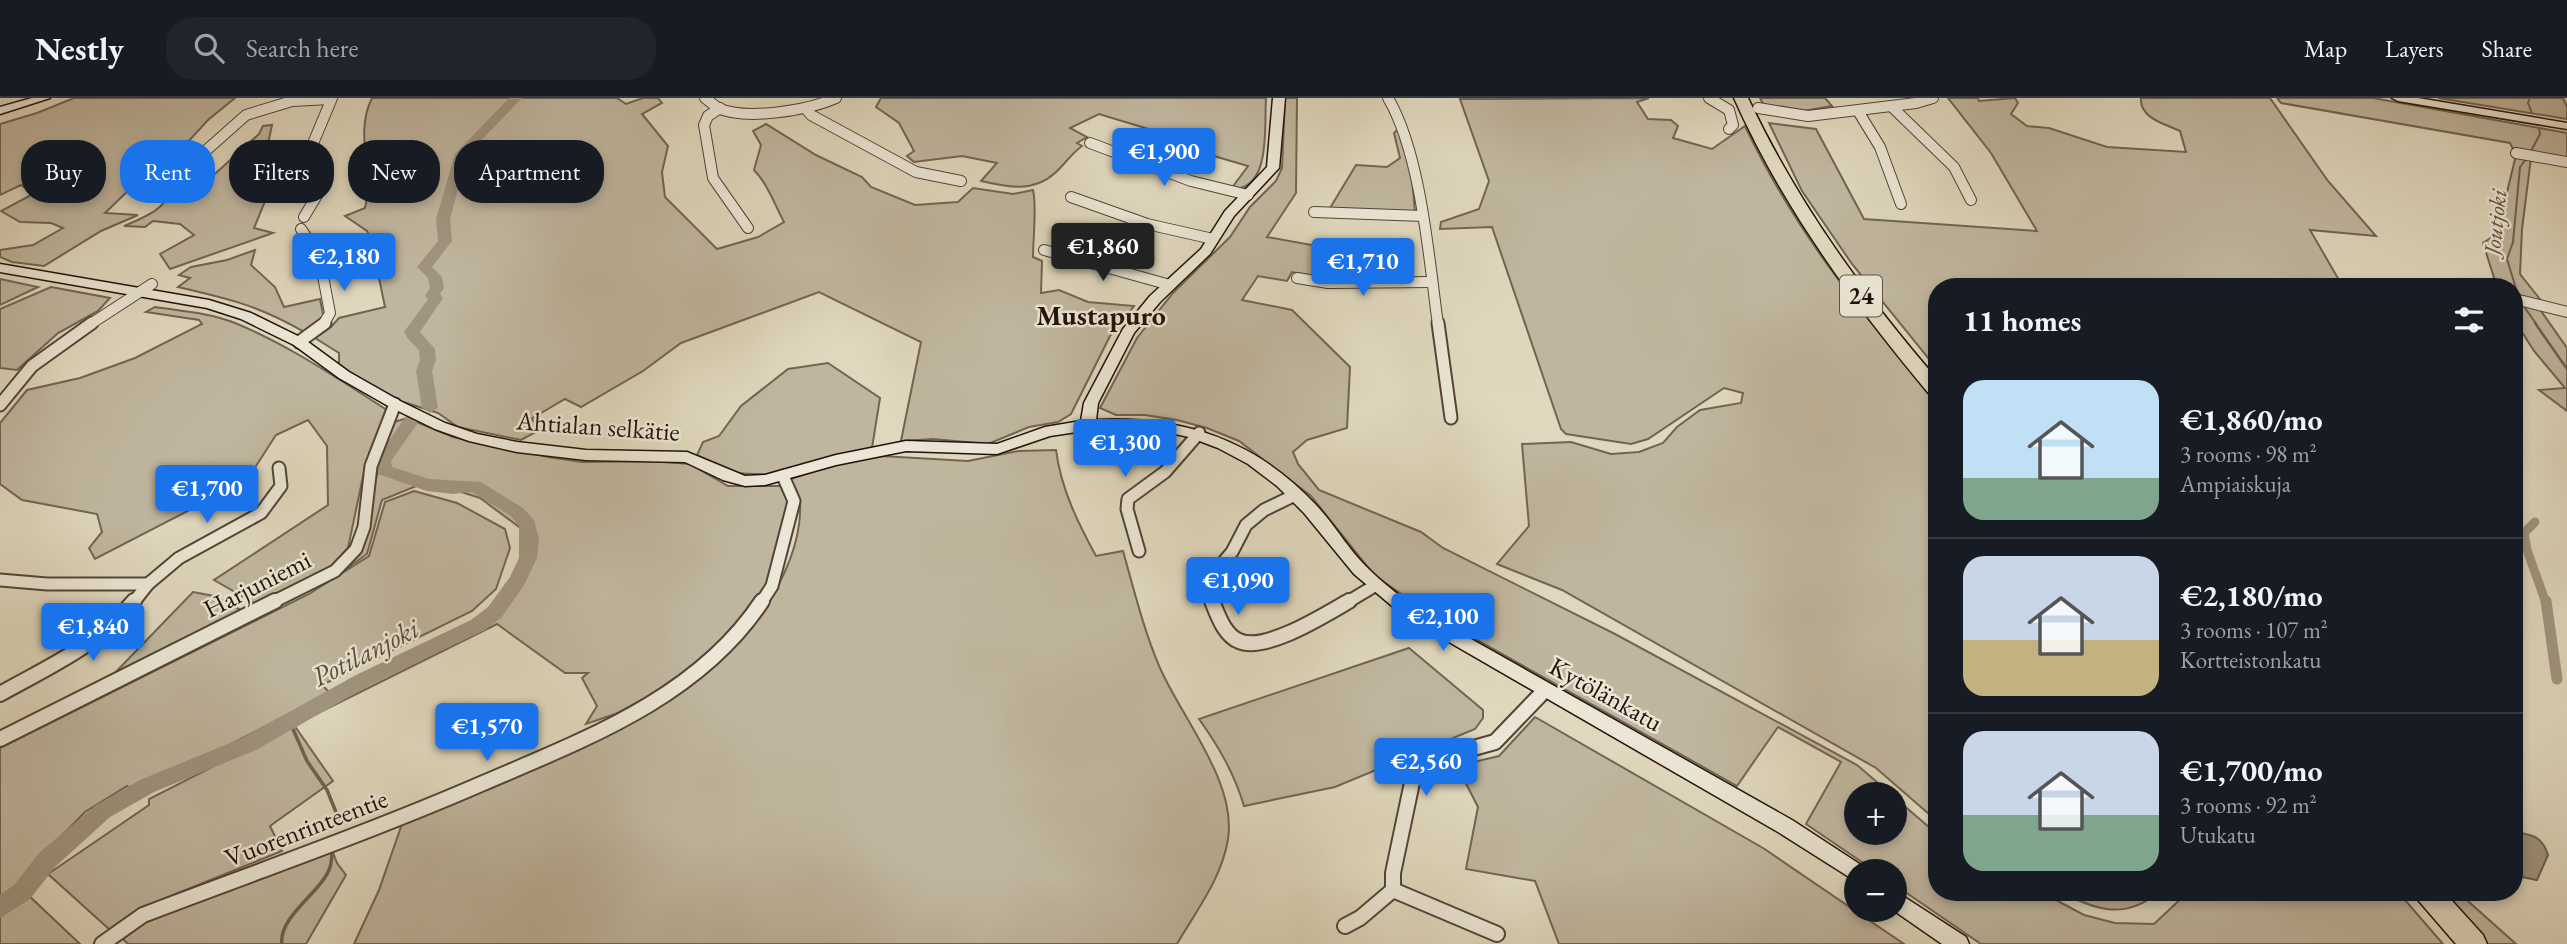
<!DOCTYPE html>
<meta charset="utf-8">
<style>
body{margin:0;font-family:"EB Garamond",serif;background:#20242c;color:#f1f3f6;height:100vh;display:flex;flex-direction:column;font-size:26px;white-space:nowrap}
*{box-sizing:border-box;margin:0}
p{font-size:23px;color:#9ea1a6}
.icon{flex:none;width:38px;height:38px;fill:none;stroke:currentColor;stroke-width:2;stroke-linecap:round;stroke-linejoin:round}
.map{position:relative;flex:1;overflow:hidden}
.sheet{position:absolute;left:1928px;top:180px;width:595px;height:623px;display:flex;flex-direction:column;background:#171b24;border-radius:28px;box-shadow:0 4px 10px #0003}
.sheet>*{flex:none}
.hud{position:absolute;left:21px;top:42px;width:665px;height:63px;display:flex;gap:14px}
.controls{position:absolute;left:1844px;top:684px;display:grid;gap:14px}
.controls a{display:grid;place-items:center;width:63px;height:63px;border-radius:50%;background:#171b24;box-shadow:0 4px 10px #0003;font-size:35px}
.price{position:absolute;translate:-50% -60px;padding:0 16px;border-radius:7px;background:#1a73e8;color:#fff;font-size:23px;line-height:46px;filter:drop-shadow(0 2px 4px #0008)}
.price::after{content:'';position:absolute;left:50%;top:42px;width:21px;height:16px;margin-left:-10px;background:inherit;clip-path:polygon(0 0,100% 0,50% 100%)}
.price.active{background:#222;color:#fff}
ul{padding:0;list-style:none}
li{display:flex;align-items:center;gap:21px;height:175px;padding:0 35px}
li+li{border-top:2px solid #363941}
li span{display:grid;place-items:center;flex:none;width:196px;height:140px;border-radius:21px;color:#555}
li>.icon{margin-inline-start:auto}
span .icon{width:84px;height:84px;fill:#fffc;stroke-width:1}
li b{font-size:30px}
h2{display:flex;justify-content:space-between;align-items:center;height:84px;padding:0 35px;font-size:30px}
.chip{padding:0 24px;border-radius:28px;background:#171b24;box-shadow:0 4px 10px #0003;font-size:24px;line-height:63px}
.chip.active{background:#1a73e8;color:#fff}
header{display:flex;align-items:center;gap:42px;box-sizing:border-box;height:98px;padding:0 35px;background:#171b24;border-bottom:2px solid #363941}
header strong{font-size:33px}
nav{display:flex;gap:38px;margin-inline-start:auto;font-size:24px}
.search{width:490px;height:63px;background:#20242c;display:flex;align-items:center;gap:18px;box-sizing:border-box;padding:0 24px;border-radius:28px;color:#9ea1a6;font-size:26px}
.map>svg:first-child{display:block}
.green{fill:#c0b69f;stroke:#726454;stroke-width:2}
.water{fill:#a09580;stroke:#6e6150;stroke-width:2}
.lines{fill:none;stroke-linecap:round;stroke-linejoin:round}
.stream-far2{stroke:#6e6150;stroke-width:2}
.stream-far1{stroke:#6e6150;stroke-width:2.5}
.stream{stroke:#6e6150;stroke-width:3.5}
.canal-far1{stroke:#a09580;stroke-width:9}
.canal{stroke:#a09580;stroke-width:11}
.river{fill:#a09580;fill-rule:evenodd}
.street-far2-casing{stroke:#524436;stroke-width:12}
.street-far1-casing{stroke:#524436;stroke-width:15}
.street-casing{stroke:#524436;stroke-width:18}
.secondary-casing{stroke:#231209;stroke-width:3}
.highway-casing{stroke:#231209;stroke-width:3}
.street-far2{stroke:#ebe6d5;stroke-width:10}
.street-far1{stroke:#ebe6d5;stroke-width:11}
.street{stroke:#ebe6d5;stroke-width:14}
.secondary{fill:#ebe6d5;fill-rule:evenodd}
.highway{fill:#e0d8be;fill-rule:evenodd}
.labels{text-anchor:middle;stroke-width:5;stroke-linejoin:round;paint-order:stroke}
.far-water-label{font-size:23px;font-style:italic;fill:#5b4d3f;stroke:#ebe6d5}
.shield{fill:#ebe6d5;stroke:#5f5246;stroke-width:2}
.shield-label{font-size:24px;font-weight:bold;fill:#231209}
.street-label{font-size:26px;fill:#231209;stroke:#ebe6d5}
.neighbourhood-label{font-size:28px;font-weight:bold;fill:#231209;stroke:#ebe6d5}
.water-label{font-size:28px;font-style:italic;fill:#5b4d3f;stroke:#ebe6d5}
</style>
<header>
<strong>Nestly</strong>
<div class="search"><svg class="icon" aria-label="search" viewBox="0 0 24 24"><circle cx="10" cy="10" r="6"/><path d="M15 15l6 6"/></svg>Search here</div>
<nav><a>Map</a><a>Layers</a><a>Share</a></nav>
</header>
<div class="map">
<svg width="2567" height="846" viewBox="0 0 2567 846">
<rect width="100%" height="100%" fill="#e0d8be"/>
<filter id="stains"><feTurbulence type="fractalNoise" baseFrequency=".00286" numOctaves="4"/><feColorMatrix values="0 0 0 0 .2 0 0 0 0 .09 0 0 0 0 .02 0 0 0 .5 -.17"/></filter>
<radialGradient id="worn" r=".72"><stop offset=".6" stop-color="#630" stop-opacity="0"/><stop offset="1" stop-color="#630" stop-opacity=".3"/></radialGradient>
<g class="green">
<polygon points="74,0 235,0 208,22 176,57 160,62 105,115 138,117 101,133 44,168 12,164 0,159 0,152 33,147 63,130 51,125 20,124 1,113 33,96 21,87 0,97 0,26 37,15"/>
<path d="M 372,0 L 617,0 L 626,6 L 643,0 L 658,0 L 662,5 L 642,16 L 668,48 L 662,74 L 665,99 L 717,151 L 758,139 L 784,124 C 775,107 767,85 754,72 L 761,47 L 753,33 L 766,26 L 816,57 L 862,79 L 871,89 L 915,107 L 958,104 L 973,90 L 1013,96 L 1033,92 C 1037,108 1033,140 1033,159 L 1042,163 L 1041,195 L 1059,192 L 1088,204 L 1134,208 L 1110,238 L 1071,316 L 1058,324 L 1029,329 L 988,346 L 933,341 L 901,343 L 921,244 L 819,194 L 681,245 L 643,273 L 581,309 L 565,301 L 531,321 L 543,330 L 521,342 L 458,329 L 438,315 L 394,301 L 339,268 L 339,255 L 315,240 L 331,229 L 339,220 L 385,209 L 371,141 L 367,133 L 345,118 L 365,110 C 374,74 354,35 372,0 Z"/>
<path d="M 881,0 L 1266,0 C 1264,27 1272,93 1231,91 L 1248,68 L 1190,51 L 1155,33 L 1099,16 L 1070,30 L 1087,39 L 1077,45 L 1082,48 C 1070,57 1065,66 1055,75 C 1033,95 1007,89 981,83 L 997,65 L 962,58 L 914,64 L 907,58 L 914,53 L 899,25 L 876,9 Z"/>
<polygon points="1285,0 1297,0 1296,95 1267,139 1334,151 1326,180 1292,174 1287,183 1258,178 1242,202 1292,212 1350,269 1347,330 1307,342 1293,354 1298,366 1319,392 1421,434 1443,450 1615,536 1857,667 1891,696 1857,696 1857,735 1895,735 1895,700 1937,736 1937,794 2043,795 2084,817 2115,825 2154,826 2187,795 2399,795 2443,846 1981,846 1895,787 1895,774 1875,773 1806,726 1841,664 1778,629 1737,688 1431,516 1375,478 1311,398 1239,343 1207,330 1177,322 1145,317 1116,317 1100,310 1137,240 1173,195 1230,139 1250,109 1276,83 1282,70"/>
<path d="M 1649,0 L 1637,4 L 1648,21 L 1671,22 L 1678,28 L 1673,40 L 1712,51 L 1745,28 C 1793,130 1863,218 1937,303 L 1937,723 L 1876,670 L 1562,492 L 1497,466 L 1529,428 L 1522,346 L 1571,344 L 1611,356 L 1639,354 L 1663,345 L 1677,329 L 1700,312 L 1741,305 L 1743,295 L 1724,290 L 1648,341 L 1631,346 L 1566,336 L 1561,331 L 1492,129 L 1440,131 L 1441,124 L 1479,111 L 1489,83 L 1460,1 Z"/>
<polygon points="1760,0 1825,0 1832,8 1803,13 1764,8"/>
<path d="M 1948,0 L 1978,0 L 1979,3 L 2015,0 L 2018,5 L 2011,16 L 2027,28 L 2049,30 L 2107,49 L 2186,54 L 2180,33 C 2165,26 2139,20 2141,0 L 2270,0 L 2328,83 L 2376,138 L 2310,132 L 2343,189 L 2218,189 L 2210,186 L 2208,189 L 1937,189 L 1937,271 L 1852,166 L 1802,93 L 1769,25 L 1816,31 L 1864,121 L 2037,133 L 1991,55 Z"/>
<polygon points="2277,0 2373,0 2567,35 2567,62 2514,53 2510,45 2281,5"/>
<polygon points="2438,0 2563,0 2567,9 2567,21"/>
<path d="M 272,27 L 266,55 L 260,70 L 273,84 L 254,130 L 273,135 L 170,171 L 160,156 L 194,137 L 180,126 L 153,123 L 145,129 L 124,128 C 142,120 166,112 170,92 L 183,84 L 205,85 L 259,36 L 263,28 Z"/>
<polygon points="1397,32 1401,32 1412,81 1415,114 1330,110 1356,67 1387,69 1400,60 1394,35"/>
<polygon points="2516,57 2531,60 2522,131 2520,176 2543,205 2515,198 2515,189 2497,189 2483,145 2497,136"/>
<path d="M 255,152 L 251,167 L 275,189 L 284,209 L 320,201 L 324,221 L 306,235 C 260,208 230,201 178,189 L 190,180 L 179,177 L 191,169 L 227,162 Z"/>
<polygon points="0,181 38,189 0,207"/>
<polygon points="51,189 110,200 98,213 58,235 17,272 0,270 0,211"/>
<polygon points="2515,205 2539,210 2567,250 2567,313 2539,292 2565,290 2534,253 2515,223"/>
<path d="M 155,209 C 182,213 210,215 235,225 C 289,247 338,281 387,312 L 365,369 L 348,450 L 330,472 L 254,505 L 214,482 L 328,407 L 327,348 L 308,322 L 276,337 L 254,371 L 205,404 L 95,461 L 89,450 L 102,434 L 97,416 L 22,402 L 0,386 L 0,325 L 27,292 L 80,280 L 135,260 L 202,226 L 199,222 L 146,214 Z"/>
<polygon points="828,265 880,300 872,350 772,377 733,375 697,357 703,344 719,338 741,308 788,271"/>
<polygon points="407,320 453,339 548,359 582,364 652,363 690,366 728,388 782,388 789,402 767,488 737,529 693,569 662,591 618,615 586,626 597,608 582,580 588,575 565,575 497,526 294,627 333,683 270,728 282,753 146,808 110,832 48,776 149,707 149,701 293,628 291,621 478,528 512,492 530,437 480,400 455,392 421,386 382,402 367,456 335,479 360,455 369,428 371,399 391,325"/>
<path d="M 1056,352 C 1061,391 1078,425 1096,458 L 1123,453 C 1134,492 1144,533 1160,570 C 1182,620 1237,685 1228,741 C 1222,780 1196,813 1177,846 L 354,846 L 379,792 L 403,723 C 500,694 606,631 688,573 C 706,561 729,549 744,534 C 775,502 802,451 800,405 C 800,397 793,388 790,381 L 838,366 L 881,358 L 968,363 L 1018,353 Z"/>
<polygon points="414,393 457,405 505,431 510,450 496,491 472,513 322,587 330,595 136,695 127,688 85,714 34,766 17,792 0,805 0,650 309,496 369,458 385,404"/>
<polygon points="193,494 214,498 243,513 109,581"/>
<path d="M 1409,550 L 1483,612 L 1483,620 L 1475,631 L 1335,689 L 1244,708 C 1234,675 1219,649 1199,621 Z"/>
<polygon points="1535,619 1763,750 1904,846 1559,846 1535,783 1466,771 1478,709 1457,668 1499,658"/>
<polygon points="332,752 337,765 346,777 306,846 128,846 120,838 152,818"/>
<polygon points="26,795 80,846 0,846 0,813"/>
<path d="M 2063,795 L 2158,795 C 2125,821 2098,813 2063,795 Z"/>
<polygon points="2439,795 2459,795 2516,846 2484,846"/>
</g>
<path class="water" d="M 2515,734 C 2533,737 2542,738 2548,757 L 2537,782 L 2522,779 L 2515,774 Z"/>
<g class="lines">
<g class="stream-far2">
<polyline points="2530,0 2528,5 2532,15"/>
<polyline points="2530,55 2540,36 2539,30"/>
<polyline points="2517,194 2507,161 2513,144 2520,69 2527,60"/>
<polyline points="2525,210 2537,227"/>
</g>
<polyline class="stream-far1" points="2535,225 2567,271"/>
<g class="stream">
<polyline points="289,622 307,663 327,692 340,724"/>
<path d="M 282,846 C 278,820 319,795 328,774 C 332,767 332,759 332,752"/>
</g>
<polyline class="canal-far1" points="2535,424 2524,435 2527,452 2546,505"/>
<polyline class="canal" points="2546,503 2557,581"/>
<g class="river">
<polygon points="509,0 522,0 467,57 450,121 452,143 432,169 442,179 444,190 440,196 443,200 420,234 435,251 436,262 432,273 438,310 430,315 422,310 416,273 420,262 419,252 408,241 404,234 428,201 425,198 430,190 428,180 417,169 438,143 436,121 455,56"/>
<polygon points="412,317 420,322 391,363 392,369 429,381 481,384 523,410 534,422 539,441 537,460 524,487 502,519 485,532 370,587 256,652 154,694 110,719 55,769 30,801 0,820 0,797 14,787 39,755 96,707 140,682 242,640 356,577 471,522 488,509 510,479 519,460 519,428 511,418 472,394 453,396 427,393 378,376 375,363 406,318"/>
</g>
<defs>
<g id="street-far2">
<path d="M 705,0 C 709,3 714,7 718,10 C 746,23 809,12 836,0"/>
<path d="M 1388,0 C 1421,56 1429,161 1438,227"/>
<polyline points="1709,0 1729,12 1733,27 1729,31"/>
<polyline points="1891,8 1954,69 1971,102"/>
<polyline points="720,10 708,18 704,27 713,80 748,130"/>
<polyline points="1758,10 1808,18 1916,5 1933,0"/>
<polyline points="806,11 811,17 916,74 961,83"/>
<polyline points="1858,13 1880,49 1901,106"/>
<polyline points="1090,45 1191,83 1248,97"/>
<polyline points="2516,55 2567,64"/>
<polyline points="165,89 246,17 292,3 331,1"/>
<polyline points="1071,99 1147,126 1213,141"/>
<polyline points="1314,114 1423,118"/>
<polyline points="304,119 319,94 313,58 314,43 332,0"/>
<polyline points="301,131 319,157 330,215 323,227"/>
<polyline points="1044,152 1170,187"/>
<polyline points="1297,180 1328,185 1432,184"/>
<polyline points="2515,201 2567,214"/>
<polyline points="89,227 152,186"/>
</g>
<g id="street-far1">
<polyline points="1438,225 1451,320"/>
<polyline points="299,244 325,225"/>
<polyline points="0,307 32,268 92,225"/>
<polyline points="1139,453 1127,411 1128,401 1165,374 1199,335"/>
<polyline points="0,482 47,486 148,486"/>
<polyline points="133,505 148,486 179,460 261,415 281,388 279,370"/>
<polyline points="271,505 335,473 356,451 364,429 371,368 395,306"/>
<polyline points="761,505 772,488 794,403 783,378"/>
<polyline points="1213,505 1207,483 1232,454 1246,427 1264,412 1295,397"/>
<polyline points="1346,505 1376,487"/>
</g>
<g id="street">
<path d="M 1212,503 C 1218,517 1224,537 1239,543 C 1265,555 1326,516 1349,503"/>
<path d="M 0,596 C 50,568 97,548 134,503"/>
<polyline points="0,641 275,503"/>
<polyline points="1393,792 1497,836"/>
<polyline points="1345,828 1360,820 1393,792 1393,775 1414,675 1431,662 1495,644 1545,592"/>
<path d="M 102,846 L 143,817 C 256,774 370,734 481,686 C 583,642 698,600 762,503"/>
</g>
<g id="secondary">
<polygon points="32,0 50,0 0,16 0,9"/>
<path d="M 1273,0 L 1285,0 L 1279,70 L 1234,118 L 1210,156 L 1160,204 L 1134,235 L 1098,305 L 1096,322 C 1184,318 1255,342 1316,407 C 1332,424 1344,444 1359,461 C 1376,480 1396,495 1416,510 L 1792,722 L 1864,769 L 1866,774 L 1857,774 L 1857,784 L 1778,734 L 1404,518 L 1354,476 L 1304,415 L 1277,388 L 1248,366 L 1218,350 L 1189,339 L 1160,333 L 1126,330 L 1090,332 L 1050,338 L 997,356 L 906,353 L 836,367 L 765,387 L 745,388 L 723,382 L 685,364 L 586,362 L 517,354 L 469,343 L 435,331 L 390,309 L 339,280 L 294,247 L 241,221 L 207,210 L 0,174 L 0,166 L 209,202 L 251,215 L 304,241 L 349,274 L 400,303 L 445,325 L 477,336 L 517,344 L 586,352 L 687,354 L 745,378 L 765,377 L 836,357 L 906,343 L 997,346 L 1045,329 L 1081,323 L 1084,305 L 1123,231 L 1150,198 L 1201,151 L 1225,113 L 1267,69 Z"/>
<polygon points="2392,0 2418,0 2567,25 2567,31 2398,3"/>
<polygon points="1895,793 1966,839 1969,846 1942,846 1893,812 1895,812"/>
</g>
<g id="highway">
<path d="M 1734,0 L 1748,0 C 1797,104 1862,194 1937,281 L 1937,299 L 1930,297 C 1853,205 1783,110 1734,0 Z"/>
<polygon points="2414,794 2444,794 2483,837 2487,846 2456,846 2418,802"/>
</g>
</defs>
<use href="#street-far2" class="street-far2-casing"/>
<use href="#street-far1" class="street-far1-casing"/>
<use href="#street" class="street-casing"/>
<use href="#secondary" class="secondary-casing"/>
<use href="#highway" class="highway-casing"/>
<use href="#street-far2" class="street-far2"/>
<use href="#street-far1" class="street-far1"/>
<use href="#street" class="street"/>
<use href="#secondary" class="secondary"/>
<use href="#highway" class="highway"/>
</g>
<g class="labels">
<g class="far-water-label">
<text transform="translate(2495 124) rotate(-84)" y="8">Joutjoki</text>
</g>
<rect class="shield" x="1840" y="177.5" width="42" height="41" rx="5"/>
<g class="shield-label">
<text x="1861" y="206">24</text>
</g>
<g class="street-label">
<text transform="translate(598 328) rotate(4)" y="9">Ahtialan selkätie</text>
<text transform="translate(257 486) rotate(-27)" y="9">Harjuniemi</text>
<text transform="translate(1606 596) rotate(29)" y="9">Kytölänkatu</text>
<text transform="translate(306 730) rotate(-21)" y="9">Vuorenrinteentie</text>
</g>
<g class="neighbourhood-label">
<text x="1101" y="227">Mustapuro</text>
</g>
<g class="water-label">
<text transform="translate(365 554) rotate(-27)" y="10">Potilanjoki</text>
</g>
</g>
<rect width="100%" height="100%" filter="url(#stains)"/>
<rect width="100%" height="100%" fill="url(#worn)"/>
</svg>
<div class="controls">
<a>+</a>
<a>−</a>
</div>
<b class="price" style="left:1164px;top:90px">€1,900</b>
<b class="price active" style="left:1103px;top:185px">€1,860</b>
<b class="price" style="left:344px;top:195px">€2,180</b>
<b class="price" style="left:1363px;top:200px">€1,710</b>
<b class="price" style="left:1125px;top:381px">€1,300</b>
<b class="price" style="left:207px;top:427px">€1,700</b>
<b class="price" style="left:1238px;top:519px">€1,090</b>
<b class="price" style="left:1443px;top:555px">€2,100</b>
<b class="price" style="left:93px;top:565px">€1,840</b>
<b class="price" style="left:487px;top:665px">€1,570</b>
<b class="price" style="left:1426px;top:700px">€2,560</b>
<div class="hud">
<a class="chip">Buy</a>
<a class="chip active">Rent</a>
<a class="chip">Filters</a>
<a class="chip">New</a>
<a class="chip">Apartment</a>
</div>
<section class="sheet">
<h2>11 homes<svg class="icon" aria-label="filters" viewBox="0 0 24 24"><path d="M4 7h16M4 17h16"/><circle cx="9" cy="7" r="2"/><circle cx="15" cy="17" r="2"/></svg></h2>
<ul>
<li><span style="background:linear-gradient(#bfe0f5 70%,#7fa58c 0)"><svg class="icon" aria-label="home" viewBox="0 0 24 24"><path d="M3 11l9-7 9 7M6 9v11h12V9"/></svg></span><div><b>€1,860/mo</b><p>3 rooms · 98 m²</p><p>Ampiaiskuja</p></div></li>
<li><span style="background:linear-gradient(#c9d6e8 60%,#c2b280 0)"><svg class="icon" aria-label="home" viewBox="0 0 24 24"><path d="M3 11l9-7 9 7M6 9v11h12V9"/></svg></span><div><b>€2,180/mo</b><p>3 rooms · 107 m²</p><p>Kortteistonkatu</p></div></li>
<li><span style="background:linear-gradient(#c9d6e8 60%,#7fa58c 0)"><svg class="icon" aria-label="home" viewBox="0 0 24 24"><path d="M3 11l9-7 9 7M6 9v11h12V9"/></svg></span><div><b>€1,700/mo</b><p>3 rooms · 92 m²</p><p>Utukatu</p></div></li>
</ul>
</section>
</div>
